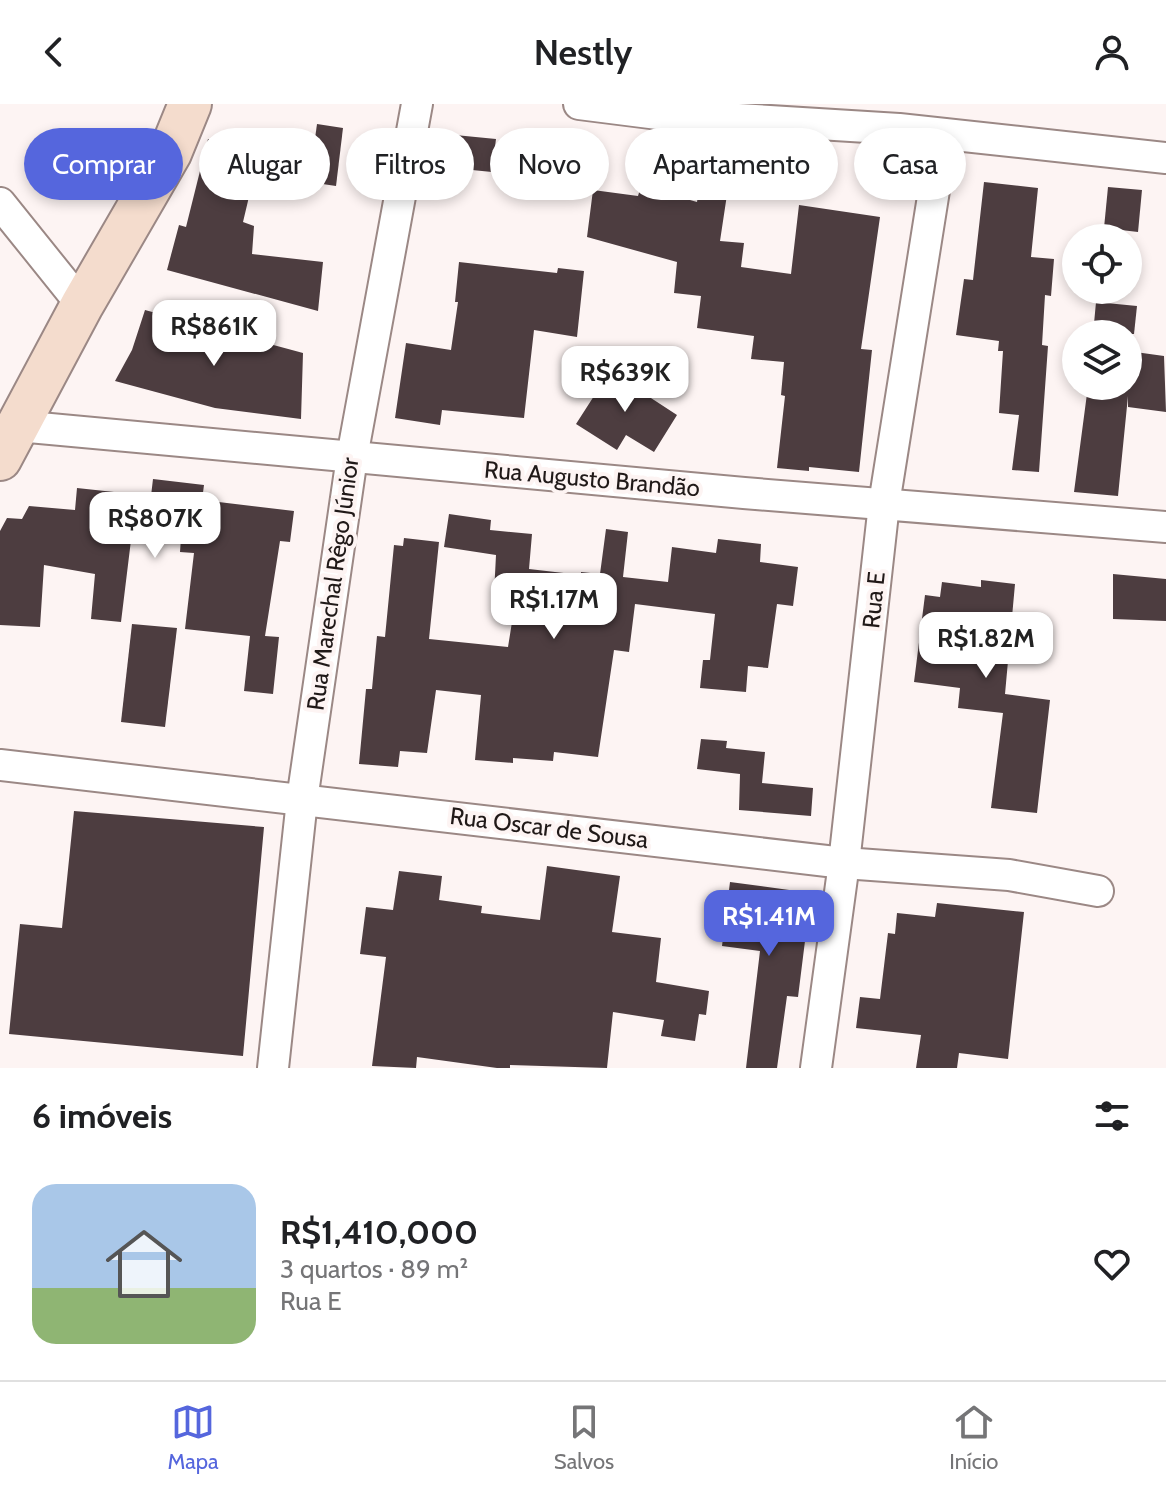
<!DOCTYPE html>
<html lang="pt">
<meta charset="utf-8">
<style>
body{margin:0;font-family:Cabin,sans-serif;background:#f2f2f2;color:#202124;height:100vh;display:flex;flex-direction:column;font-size:30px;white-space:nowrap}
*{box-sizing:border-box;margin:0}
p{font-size:26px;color:#757577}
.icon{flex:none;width:44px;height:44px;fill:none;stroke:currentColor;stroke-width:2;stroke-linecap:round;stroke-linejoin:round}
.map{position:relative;height:964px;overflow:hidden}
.sheet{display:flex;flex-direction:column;background:#fff;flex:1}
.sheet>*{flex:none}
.hud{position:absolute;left:24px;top:24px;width:1118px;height:72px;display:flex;gap:16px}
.buttons{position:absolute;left:1062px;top:120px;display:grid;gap:16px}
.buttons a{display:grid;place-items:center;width:80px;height:80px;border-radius:50%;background:#fff;box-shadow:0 4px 12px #0003;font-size:40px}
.price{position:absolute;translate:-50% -68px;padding:0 18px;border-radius:16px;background:#fff;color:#222;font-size:26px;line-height:52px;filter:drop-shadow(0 2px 4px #0008)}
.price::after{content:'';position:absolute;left:50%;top:48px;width:24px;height:18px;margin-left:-12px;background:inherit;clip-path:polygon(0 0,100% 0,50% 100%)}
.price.on{background:#56d;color:#fff}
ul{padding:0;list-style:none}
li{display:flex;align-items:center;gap:24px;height:200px;padding:0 32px}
li span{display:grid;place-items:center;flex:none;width:224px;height:160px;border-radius:24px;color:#555}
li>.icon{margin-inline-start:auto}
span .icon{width:96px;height:96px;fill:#fffc;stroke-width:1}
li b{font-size:34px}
h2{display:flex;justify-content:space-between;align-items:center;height:96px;padding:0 32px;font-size:34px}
.pill{padding:0 28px;border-radius:36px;background:#fff;box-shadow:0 4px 12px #0003;font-size:28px;line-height:72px}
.pill.on{background:#56d;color:#fff}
header{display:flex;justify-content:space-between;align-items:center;height:104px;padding:0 32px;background:#fff;font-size:36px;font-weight:600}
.menu{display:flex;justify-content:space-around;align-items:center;height:112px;border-top:2px solid #e0e0e0;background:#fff;font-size:22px;color:#757577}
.menu a{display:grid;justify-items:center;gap:4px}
.menu .on{color:#56d}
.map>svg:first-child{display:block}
.building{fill:#4d3d40}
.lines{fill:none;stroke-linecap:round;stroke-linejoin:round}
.street-casing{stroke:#9b8885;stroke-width:34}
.secondary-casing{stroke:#9b8885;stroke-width:46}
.street{stroke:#fff;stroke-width:30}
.secondary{stroke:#f4dccd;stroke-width:42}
.labels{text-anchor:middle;stroke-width:8;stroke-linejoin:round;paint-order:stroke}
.street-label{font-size:24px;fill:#201918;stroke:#fdf4f3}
</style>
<header><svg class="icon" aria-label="back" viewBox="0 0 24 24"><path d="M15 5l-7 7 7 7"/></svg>Nestly<svg class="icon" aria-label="person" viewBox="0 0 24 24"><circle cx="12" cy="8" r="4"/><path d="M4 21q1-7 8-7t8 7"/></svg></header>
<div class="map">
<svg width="1166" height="964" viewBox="0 0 1166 964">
<rect width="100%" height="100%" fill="#fdf4f3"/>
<g class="building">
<polygon points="317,20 343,24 336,82 309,78"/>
<polygon points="455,31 496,35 492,68 452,64"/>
<polygon points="208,35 243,46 234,76 252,80 243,118 254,122 252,150 323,158 318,207 167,166 179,121 186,123"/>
<polygon points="555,40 586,46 579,80 549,74"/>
<polygon points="703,60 731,64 720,137 744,139 741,163 791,170 799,101 880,113 861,245 872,246 859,368 809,363 809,367 777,364 785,292 781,291 784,258 751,255 754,232 697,224 701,192 674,189 677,158 587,133 593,86 638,92 641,82 697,98"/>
<polygon points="984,78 1038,84 1031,153 1054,155 1051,192 1045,191 1042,241 1048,242 1039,368 1012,366 1019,311 999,309 1003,247 998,247 999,237 956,231 964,175 973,176"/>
<polygon points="1108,83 1142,86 1138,128 1104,124"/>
<polygon points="459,158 557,169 558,164 584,167 577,233 534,226 524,314 442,306 440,321 395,314 406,239 451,246 458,198 455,198"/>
<polygon points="1096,198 1137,202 1134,230 1093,230"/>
<polygon points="145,206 303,249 301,315 215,304 115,277 132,246"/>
<polygon points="1128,247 1164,252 1166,308 1128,303 1128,292 1118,392 1074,388 1088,282 1128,282"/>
<polygon points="612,264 633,278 631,281 677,311 654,348 626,331 617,346 576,320"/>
<polygon points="153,375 204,381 202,396 294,407 290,438 280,437 265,532 279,533 273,590 244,587 250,532 185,525 194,449 180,448 181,434 132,428 121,518 91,515 95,470 44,461 40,523 0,521 0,427 7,414 22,415 29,402 75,406 77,384 151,392"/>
<polygon points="449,410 491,416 490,426 532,430 529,465 581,471 581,468 600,470 606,425 628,428 623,473 668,478 672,443 716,449 718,435 761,440 760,458 798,463 793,502 777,500 768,564 748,562 746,588 700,584 703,556 710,556 715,510 635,500 629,548 614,546 598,653 554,648 553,657 513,654 513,659 475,656 481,591 436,586 427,649 400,647 398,663 359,660 366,585 372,585 377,532 385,533 394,441 403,442 404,434 439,438 429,535 508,543 516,493 494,490 496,451 444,443"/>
<polygon points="1113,470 1166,475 1166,517 1113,515"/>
<polygon points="981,476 1015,480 1005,590 1050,596 1037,709 991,704 1003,609 958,604 960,584 914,578 925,491 940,493 942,478 981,483"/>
<polygon points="132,520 177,524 165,623 121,618"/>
<polygon points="701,635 727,637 726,644 765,648 762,679 813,684 811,712 739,706 740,670 697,665"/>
<polygon points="74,707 264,723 243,952 9,930 20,820 62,824"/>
<polygon points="547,762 620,772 612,828 661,834 656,878 709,887 706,911 699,910 695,937 661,932 664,916 613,908 607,964 510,961 510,964 497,964 417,953 416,964 372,962 386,853 360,850 366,803 393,806 399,767 442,772 439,796 482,802 481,809 540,816"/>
<polygon points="730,778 811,789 798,893 787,892 777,964 746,964 760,847 722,842"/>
<polygon points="937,799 1024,808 1008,955 959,949 957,964 916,964 921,931 856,924 860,893 880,895 888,829 895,830 897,809 935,813"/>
</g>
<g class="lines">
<defs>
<g id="street">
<polyline points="579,0 658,10 899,25 1166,54"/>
<polyline points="0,99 82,201"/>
<polyline points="18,322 744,389 1166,423"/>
<polyline points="0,661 844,759 1009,771 1098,787"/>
<polyline points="273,964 302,696 352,353 417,0"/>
<polyline points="816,964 844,759 884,400 943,30"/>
</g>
<polyline id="secondary" points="0,355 82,201 170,49 190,0"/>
</defs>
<use href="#street" class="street-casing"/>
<use href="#secondary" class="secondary-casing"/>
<use href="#street" class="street"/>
<use href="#secondary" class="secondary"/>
</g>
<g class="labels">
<g class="street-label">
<text transform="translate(592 375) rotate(5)" y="8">Rua Augusto Brandão</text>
<text transform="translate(333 480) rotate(-82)" y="8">Rua Marechal Rêgo Júnior</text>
<text transform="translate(874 496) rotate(-84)" y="8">Rua E</text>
<text transform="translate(549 724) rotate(7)" y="8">Rua Oscar de Sousa</text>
</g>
</g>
</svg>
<div class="buttons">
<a><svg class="icon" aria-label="locate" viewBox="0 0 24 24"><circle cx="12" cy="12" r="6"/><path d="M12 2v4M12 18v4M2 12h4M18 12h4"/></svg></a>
<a><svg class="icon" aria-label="layers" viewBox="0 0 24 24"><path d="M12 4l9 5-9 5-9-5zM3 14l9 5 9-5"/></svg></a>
</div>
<b class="price" style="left:214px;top:264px">R$861K</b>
<b class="price" style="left:625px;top:310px">R$639K</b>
<b class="price" style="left:155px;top:456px">R$807K</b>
<b class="price" style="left:554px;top:537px">R$1.17M</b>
<b class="price" style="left:986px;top:576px">R$1.82M</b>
<b class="price on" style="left:769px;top:854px">R$1.41M</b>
<div class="hud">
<a class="pill on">Comprar</a>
<a class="pill">Alugar</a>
<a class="pill">Filtros</a>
<a class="pill">Novo</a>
<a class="pill">Apartamento</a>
<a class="pill">Casa</a>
</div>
</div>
<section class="sheet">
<h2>6 imóveis<svg class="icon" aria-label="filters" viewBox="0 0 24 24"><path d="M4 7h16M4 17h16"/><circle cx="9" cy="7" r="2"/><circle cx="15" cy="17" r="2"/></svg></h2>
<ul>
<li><span style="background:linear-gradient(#a9c7e8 65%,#8fb573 0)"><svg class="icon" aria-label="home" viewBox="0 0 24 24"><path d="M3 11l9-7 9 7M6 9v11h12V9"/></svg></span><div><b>R$1,410,000</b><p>3 quartos · 89 m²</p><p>Rua E</p></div><svg class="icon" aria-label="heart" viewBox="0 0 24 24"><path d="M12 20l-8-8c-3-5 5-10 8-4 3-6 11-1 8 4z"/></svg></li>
</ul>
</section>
<nav class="menu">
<a class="on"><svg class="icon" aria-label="map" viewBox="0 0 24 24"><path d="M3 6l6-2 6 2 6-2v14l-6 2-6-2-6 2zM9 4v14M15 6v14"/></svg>Mapa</a>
<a><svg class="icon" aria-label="saved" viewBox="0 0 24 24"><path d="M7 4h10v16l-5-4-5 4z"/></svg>Salvos</a>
<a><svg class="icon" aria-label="home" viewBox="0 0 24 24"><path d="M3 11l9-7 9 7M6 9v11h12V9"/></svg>Início</a>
</nav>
